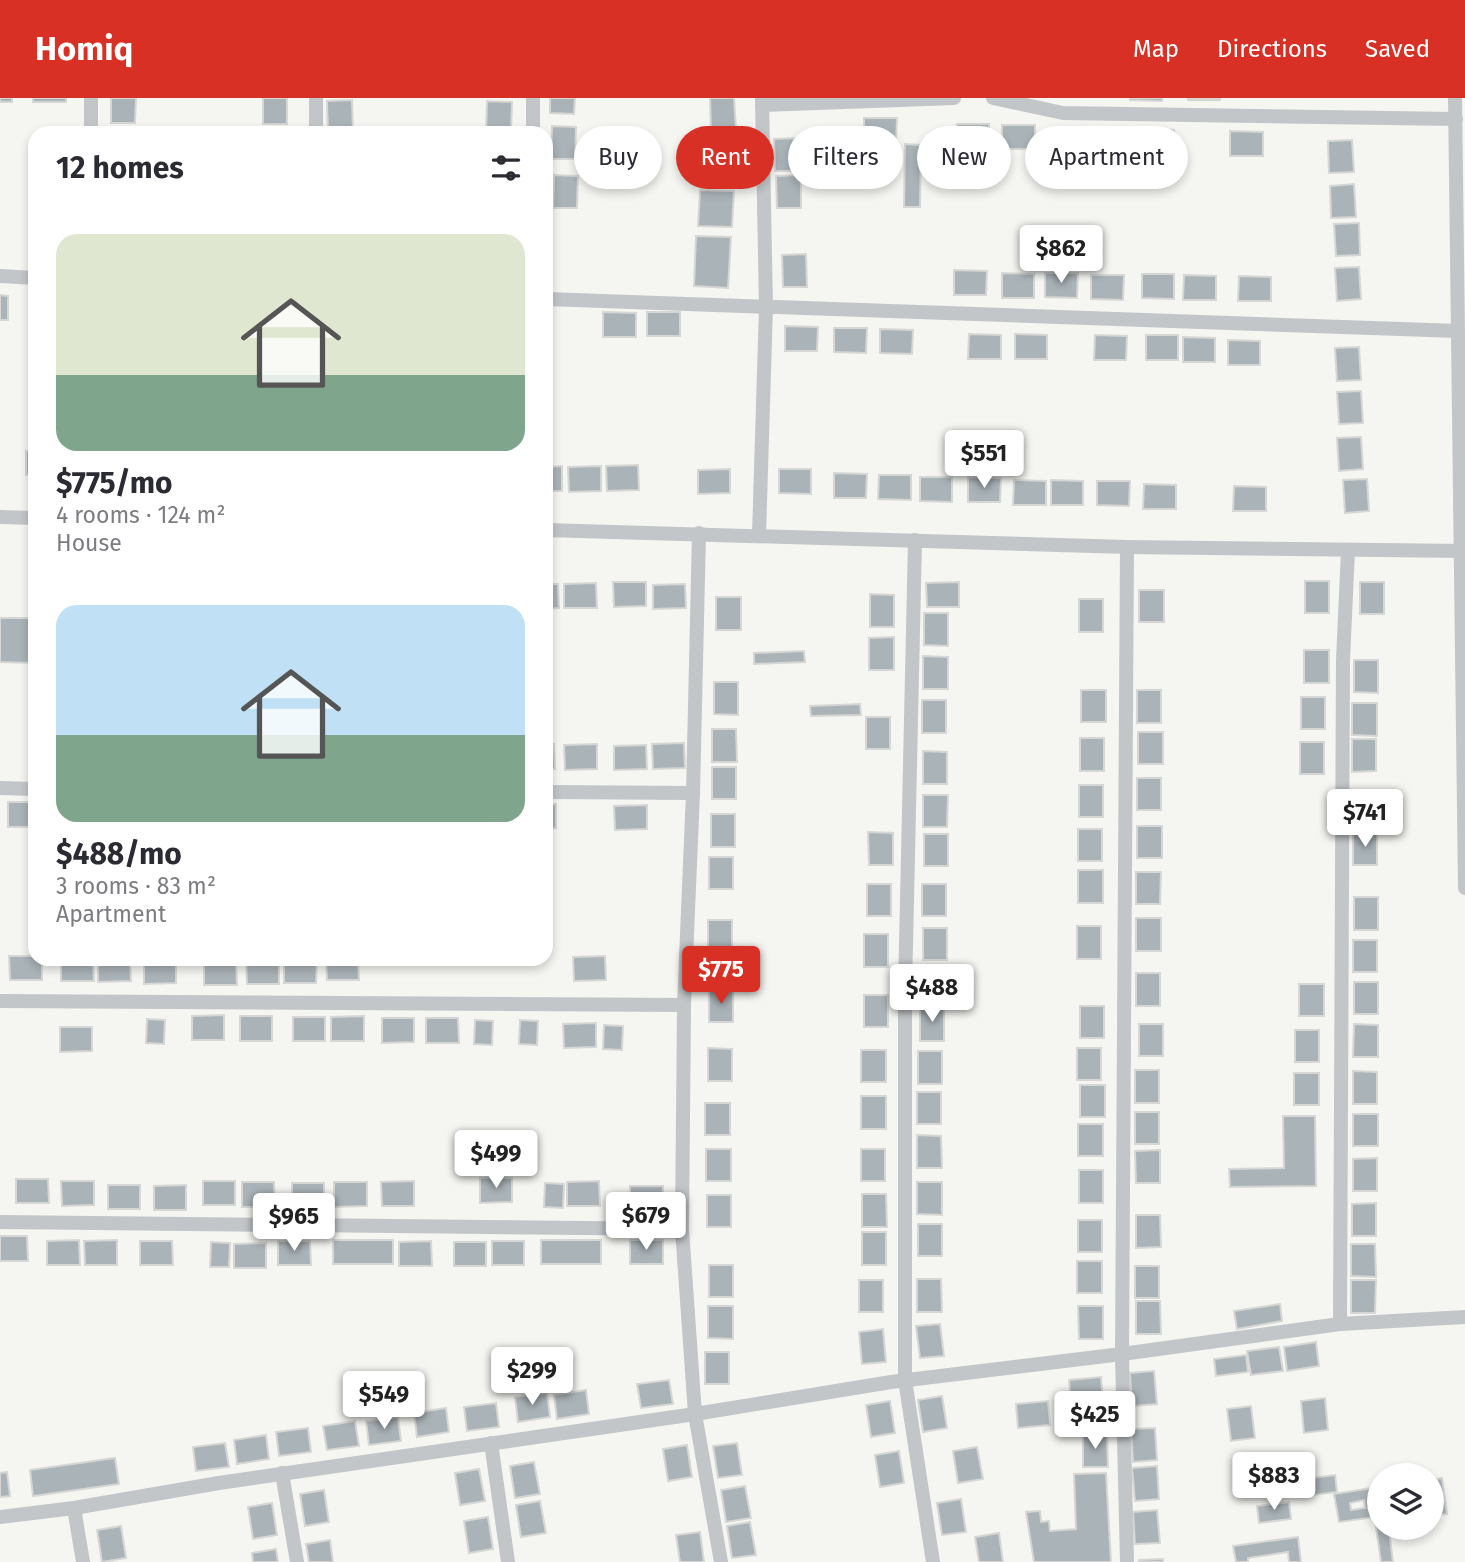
<!DOCTYPE html>
<meta charset="utf-8">
<style>
body{margin:0;font-family:"Fira Sans",sans-serif;background:#f7f7f7;color:#2b2b33;height:100vh;display:flex;flex-direction:column;font-size:26px;white-space:nowrap}
*{box-sizing:border-box;margin:0}
p{font-size:23px;color:#7c7c81}
.icon{flex:none;width:38px;height:38px;fill:none;stroke:currentColor;stroke-width:2;stroke-linecap:round;stroke-linejoin:round}
.map{position:relative;flex:1;overflow:hidden}
.details{position:absolute;left:28px;top:28px;width:525px;height:840px;display:flex;flex-direction:column;background:#fff;border-radius:21px;box-shadow:0 4px 10px #0003}
.details>*{flex:none}
.top-card{position:absolute;left:574px;top:28px;width:665px;height:63px;display:flex;gap:14px}
.buttons{position:absolute;left:1367px;top:1365px;display:grid;gap:14px}
.buttons a{display:grid;place-items:center;width:77px;height:77px;border-radius:50%;background:#fff;box-shadow:0 4px 10px #0003;font-size:35px}
.price{position:absolute;translate:-50% -60px;padding:0 16px;border-radius:7px;background:#fff;color:#222;font-size:23px;line-height:46px;filter:drop-shadow(0 2px 4px #0008)}
.price::after{content:'';position:absolute;left:50%;top:42px;width:21px;height:16px;margin-left:-10px;background:inherit;clip-path:polygon(0 0,100% 0,50% 100%)}
.price.active{background:#d93025;color:#fff}
ul{padding:0;list-style:none}
li{display:grid;align-content:center;gap:14px;height:371px;padding:0 28px}
li span{display:grid;place-items:center;height:217px;border-radius:21px;color:#555}
li>.icon{margin-inline-start:auto}
span .icon{width:126px;height:126px;fill:#fffc;stroke-width:1}
li b{font-size:30px}
h2{display:flex;justify-content:space-between;align-items:center;height:84px;padding:0 28px;font-size:30px}
.tag{padding:0 24px;border-radius:32px;background:#fff;box-shadow:0 4px 10px #0003;font-size:24px;line-height:63px}
.tag.active{background:#d93025;color:#fff}
header{display:flex;align-items:center;gap:42px;box-sizing:border-box;height:98px;padding:0 35px;background:#d93025;color:#fff}
header strong{font-size:33px}
nav{display:flex;gap:38px;margin-inline-start:auto;font-size:24px}
.map>svg:first-child{display:block}
.building{fill:#aab3b8;stroke:#d6d6d4;stroke-width:2;fill-rule:evenodd}
.lines{fill:none;stroke-linecap:round;stroke-linejoin:round}
.minor{stroke:#c2c6c9;stroke-width:14}
</style>
<header>
<strong>Homiq</strong>
<nav><a>Map</a><a>Directions</a><a>Saved</a></nav>
</header>
<div class="map">
<svg width="1465" height="1464" viewBox="0 0 1465 1464">
<rect width="100%" height="100%" fill="#f5f5f1"/>
<g class="building">
<rect x="0" y="0" width="12" height="4"/>
<rect x="33" y="0" width="33" height="4"/>
<polygon points="111,0 136,0 135,25 111,25"/>
<rect x="263" y="0" width="24" height="26"/>
<polygon points="550,0 575,0 574,16 550,15"/>
<polygon points="710,0 734,0 736,31 711,33"/>
<polygon points="1130,0 1162,0 1162,3 1130,2"/>
<rect x="1188" y="0" width="32" height="2"/>
<polygon points="352,2 353,34 328,35 327,3"/>
<polygon points="487,3 512,4 511,35 486,35"/>
<polygon points="864,20 897,20 896,45 864,44"/>
<polygon points="957,26 989,26 989,51 957,50"/>
<rect x="1002" y="27" width="33" height="24"/>
<polygon points="552,28 576,29 575,61 551,61"/>
<polygon points="1141,31 1174,32 1173,56 1141,56"/>
<polygon points="1095,32 1127,33 1127,57 1094,56"/>
<polygon points="1230,33 1263,34 1263,58 1230,58"/>
<polygon points="798,40 799,73 775,73 774,41"/>
<polygon points="1352,42 1354,74 1329,75 1328,43"/>
<polygon points="905,46 921,47 920,109 904,109"/>
<polygon points="554,77 578,78 577,110 553,110"/>
<polygon points="801,77 801,110 777,110 776,78"/>
<polygon points="1354,86 1356,119 1331,120 1330,88"/>
<polygon points="700,92 734,93 732,129 698,128"/>
<polygon points="1359,125 1360,157 1336,158 1334,126"/>
<polygon points="29,133 35,133 35,158 29,157"/>
<polygon points="696,138 731,139 728,190 694,188"/>
<polygon points="806,156 807,189 783,189 782,157"/>
<polygon points="1359,169 1361,201 1337,203 1335,170"/>
<polygon points="954,172 987,173 986,197 954,197"/>
<polygon points="1002,175 1034,176 1034,200 1002,200"/>
<polygon points="1045,175 1078,175 1077,200 1045,199"/>
<polygon points="1142,176 1174,176 1174,201 1142,200"/>
<polygon points="1091,177 1124,177 1123,202 1091,201"/>
<polygon points="1184,177 1216,178 1216,202 1183,202"/>
<polygon points="1239,178 1271,179 1271,203 1238,203"/>
<polygon points="0,197 8,198 8,222 0,222"/>
<polygon points="546,213 551,213 550,237 546,237"/>
<polygon points="603,214 636,215 636,239 603,239"/>
<rect x="647" y="214" width="33" height="24"/>
<polygon points="785,228 818,229 817,253 785,253"/>
<polygon points="834,230 867,230 866,255 834,254"/>
<polygon points="880,231 913,232 912,256 880,255"/>
<polygon points="969,236 1001,237 1001,261 968,261"/>
<polygon points="1015,236 1047,237 1047,261 1015,261"/>
<polygon points="1095,237 1127,238 1126,262 1094,262"/>
<rect x="1146" y="237" width="32" height="25"/>
<polygon points="1183,239 1215,240 1215,264 1183,264"/>
<polygon points="1228,242 1260,243 1260,267 1228,267"/>
<polygon points="1359,249 1361,282 1337,283 1335,250"/>
<polygon points="1361,293 1363,325 1339,326 1337,294"/>
<polygon points="1361,339 1363,371 1339,373 1337,340"/>
<rect x="26" y="353" width="9" height="24"/>
<polygon points="638,367 639,392 607,393 606,368"/>
<polygon points="562,368 562,393 546,393 546,369"/>
<polygon points="601,368 601,393 569,394 568,369"/>
<polygon points="730,371 730,395 698,396 698,372"/>
<polygon points="779,371 811,371 811,396 779,395"/>
<polygon points="834,375 867,376 866,400 834,400"/>
<polygon points="879,377 911,377 911,402 878,401"/>
<polygon points="920,379 952,379 952,404 920,403"/>
<polygon points="968,379 1001,380 1000,404 968,404"/>
<polygon points="1367,381 1369,413 1345,415 1343,382"/>
<polygon points="1014,382 1046,383 1046,407 1013,407"/>
<polygon points="1051,382 1083,383 1083,407 1051,407"/>
<polygon points="1097,383 1130,383 1129,408 1097,407"/>
<polygon points="1144,386 1176,387 1176,411 1143,411"/>
<polygon points="1234,388 1266,389 1266,413 1233,413"/>
<rect x="1305" y="483" width="24" height="32"/>
<polygon points="613,484 646,484 646,508 614,509"/>
<polygon points="959,484 959,509 927,509 926,485"/>
<rect x="1360" y="484" width="24" height="32"/>
<polygon points="596,485 597,510 564,510 564,486"/>
<polygon points="546,486 558,486 559,510 546,511"/>
<polygon points="685,486 686,510 653,511 653,487"/>
<rect x="1139" y="492" width="25" height="32"/>
<polygon points="870,496 894,497 894,529 870,529"/>
<rect x="716" y="499" width="25" height="33"/>
<rect x="1079" y="501" width="24" height="33"/>
<polygon points="924,515 948,515 948,548 924,547"/>
<polygon points="0,520 33,520 32,565 0,564"/>
<polygon points="894,539 894,572 869,572 869,540"/>
<rect x="1304" y="552" width="25" height="33"/>
<polygon points="804,553 805,564 754,566 754,555"/>
<polygon points="923,558 948,559 948,591 923,591"/>
<polygon points="1354,562 1378,562 1378,595 1354,594"/>
<polygon points="714,584 738,584 738,617 714,616"/>
<rect x="1081" y="592" width="25" height="32"/>
<rect x="1137" y="592" width="24" height="33"/>
<rect x="1301" y="599" width="24" height="32"/>
<rect x="922" y="602" width="24" height="33"/>
<polygon points="1352,605 1377,605 1377,638 1352,637"/>
<polygon points="860,606 861,617 811,618 810,608"/>
<rect x="866" y="619" width="24" height="32"/>
<polygon points="712,631 736,631 737,664 712,664"/>
<rect x="1138" y="634" width="25" height="32"/>
<rect x="1080" y="640" width="24" height="33"/>
<polygon points="1352,641 1376,641 1376,673 1352,674"/>
<rect x="1300" y="644" width="24" height="32"/>
<polygon points="684,645 685,670 653,671 652,646"/>
<polygon points="546,646 554,646 555,671 546,671"/>
<polygon points="597,646 597,671 565,672 564,647"/>
<polygon points="646,647 647,671 614,672 614,648"/>
<polygon points="923,653 947,654 947,686 923,686"/>
<rect x="712" y="669" width="24" height="32"/>
<rect x="1137" y="680" width="24" height="32"/>
<rect x="1079" y="687" width="24" height="32"/>
<rect x="1353" y="695" width="24" height="33"/>
<polygon points="923,697 948,697 947,729 923,729"/>
<rect x="8" y="704" width="27" height="25"/>
<polygon points="546,706 556,706 556,730 546,731"/>
<polygon points="647,707 647,731 615,732 614,708"/>
<rect x="711" y="716" width="24" height="33"/>
<rect x="1137" y="728" width="25" height="32"/>
<rect x="1078" y="731" width="24" height="32"/>
<polygon points="868,734 893,735 893,767 869,767"/>
<rect x="1353" y="735" width="24" height="32"/>
<rect x="924" y="736" width="24" height="32"/>
<rect x="709" y="759" width="24" height="32"/>
<rect x="1078" y="772" width="25" height="33"/>
<polygon points="1136,774 1161,774 1160,806 1136,806"/>
<rect x="867" y="786" width="24" height="32"/>
<rect x="922" y="786" width="24" height="32"/>
<rect x="1354" y="799" width="24" height="33"/>
<rect x="1136" y="820" width="25" height="33"/>
<rect x="708" y="822" width="24" height="32"/>
<rect x="1077" y="828" width="24" height="33"/>
<rect x="923" y="830" width="24" height="32"/>
<rect x="864" y="836" width="24" height="33"/>
<rect x="1353" y="842" width="24" height="32"/>
<polygon points="9,858 35,858 35,861 42,861 42,882 10,882"/>
<polygon points="605,858 606,882 574,883 573,859"/>
<polygon points="61,861 93,861 94,883 61,883"/>
<polygon points="98,861 130,861 131,883 98,884"/>
<polygon points="144,861 176,861 176,885 144,886"/>
<polygon points="284,861 317,861 316,885 284,885"/>
<polygon points="326,861 358,861 359,882 327,882"/>
<polygon points="204,862 236,862 237,887 204,887"/>
<polygon points="246,862 279,862 279,886 247,886"/>
<polygon points="922,868 946,869 946,901 922,901"/>
<rect x="1136" y="875" width="24" height="33"/>
<rect x="1354" y="884" width="24" height="32"/>
<rect x="1299" y="886" width="25" height="32"/>
<rect x="709" y="891" width="24" height="33"/>
<rect x="864" y="897" width="24" height="32"/>
<rect x="1080" y="908" width="24" height="32"/>
<rect x="920" y="910" width="24" height="33"/>
<polygon points="224,917 224,942 192,942 192,918"/>
<rect x="240" y="918" width="32" height="25"/>
<polygon points="364,918 364,943 331,943 331,919"/>
<rect x="293" y="919" width="32" height="24"/>
<polygon points="382,920 414,920 414,944 382,945"/>
<polygon points="426,920 458,920 459,945 426,945"/>
<polygon points="147,921 165,922 164,946 146,945"/>
<polygon points="475,922 493,923 492,947 474,946"/>
<polygon points="520,922 538,923 537,947 519,946"/>
<polygon points="596,925 596,949 564,950 563,926"/>
<rect x="1139" y="926" width="24" height="32"/>
<polygon points="1354,926 1378,927 1378,959 1353,959"/>
<polygon points="604,927 623,928 622,952 603,951"/>
<polygon points="60,929 92,929 92,953 60,954"/>
<rect x="1295" y="932" width="24" height="32"/>
<polygon points="708,950 732,951 732,983 708,983"/>
<rect x="1077" y="950" width="24" height="32"/>
<rect x="861" y="952" width="25" height="32"/>
<rect x="918" y="953" width="24" height="33"/>
<rect x="1135" y="972" width="24" height="33"/>
<polygon points="1353,973 1377,974 1377,1006 1353,1006"/>
<rect x="1294" y="975" width="25" height="32"/>
<rect x="1080" y="987" width="25" height="32"/>
<rect x="917" y="994" width="24" height="32"/>
<rect x="861" y="998" width="25" height="33"/>
<rect x="705" y="1005" width="25" height="32"/>
<rect x="1135" y="1014" width="24" height="32"/>
<rect x="1353" y="1016" width="25" height="32"/>
<polygon points="1283,1018 1315,1018 1316,1088 1230,1089 1229,1071 1284,1070"/>
<rect x="1078" y="1026" width="25" height="32"/>
<polygon points="917,1037 941,1038 942,1070 917,1070"/>
<rect x="706" y="1051" width="25" height="32"/>
<rect x="861" y="1051" width="24" height="32"/>
<polygon points="1160,1052 1160,1085 1136,1085 1135,1053"/>
<polygon points="1377,1060 1377,1093 1353,1093 1353,1061"/>
<rect x="1079" y="1072" width="24" height="33"/>
<polygon points="480,1080 512,1080 512,1104 480,1105"/>
<polygon points="16,1081 48,1081 49,1105 16,1105"/>
<polygon points="61,1083 94,1083 94,1107 62,1108"/>
<rect x="203" y="1083" width="32" height="24"/>
<polygon points="414,1083 414,1108 382,1108 381,1084"/>
<polygon points="599,1083 600,1108 567,1108 567,1084"/>
<polygon points="242,1084 274,1084 275,1109 242,1109"/>
<polygon points="334,1084 367,1084 367,1108 334,1109"/>
<polygon points="917,1084 942,1084 942,1117 917,1116"/>
<rect x="292" y="1085" width="32" height="24"/>
<polygon points="545,1085 564,1086 563,1110 544,1109"/>
<rect x="108" y="1087" width="32" height="24"/>
<polygon points="186,1087 186,1112 154,1112 154,1088"/>
<rect x="630" y="1088" width="33" height="25"/>
<polygon points="862,1096 886,1096 887,1129 862,1129"/>
<rect x="707" y="1097" width="24" height="32"/>
<polygon points="1376,1105 1376,1138 1352,1138 1352,1106"/>
<polygon points="1136,1117 1160,1117 1161,1149 1136,1150"/>
<rect x="1078" y="1122" width="24" height="32"/>
<rect x="918" y="1126" width="24" height="32"/>
<rect x="862" y="1134" width="24" height="33"/>
<polygon points="0,1138 27,1138 28,1163 0,1163"/>
<polygon points="79,1142 80,1167 47,1167 47,1143"/>
<polygon points="117,1142 117,1167 85,1167 84,1143"/>
<rect x="333" y="1142" width="60" height="24"/>
<rect x="541" y="1142" width="60" height="24"/>
<rect x="630" y="1142" width="33" height="24"/>
<polygon points="140,1143 172,1143 173,1167 140,1167"/>
<polygon points="278,1143 310,1143 311,1167 278,1167"/>
<polygon points="431,1143 432,1168 399,1168 399,1144"/>
<rect x="492" y="1143" width="32" height="24"/>
<polygon points="211,1144 230,1145 229,1169 210,1169"/>
<rect x="454" y="1144" width="32" height="24"/>
<polygon points="266,1145 266,1170 234,1170 234,1146"/>
<polygon points="1351,1146 1375,1146 1376,1179 1351,1178"/>
<rect x="1077" y="1163" width="25" height="32"/>
<rect x="709" y="1167" width="24" height="32"/>
<rect x="1135" y="1168" width="24" height="32"/>
<polygon points="917,1181 941,1181 942,1214 917,1214"/>
<rect x="859" y="1182" width="24" height="32"/>
<polygon points="1351,1182 1376,1182 1375,1215 1351,1215"/>
<polygon points="1136,1203 1160,1203 1161,1236 1136,1236"/>
<polygon points="1280,1206 1282,1223 1237,1231 1234,1213"/>
<polygon points="708,1208 733,1208 733,1241 708,1240"/>
<polygon points="1078,1208 1103,1208 1103,1241 1079,1241"/>
<polygon points="940,1226 944,1258 920,1260 916,1228"/>
<polygon points="883,1231 886,1264 862,1266 859,1234"/>
<polygon points="1316,1244 1319,1268 1287,1273 1284,1249"/>
<polygon points="1279,1249 1283,1273 1251,1277 1247,1253"/>
<rect x="705" y="1254" width="24" height="32"/>
<polygon points="1246,1257 1248,1274 1216,1278 1214,1261"/>
<polygon points="1154,1273 1157,1306 1132,1308 1130,1275"/>
<polygon points="1101,1279 1103,1303 1071,1306 1069,1282"/>
<polygon points="669,1282 673,1306 641,1310 637,1286"/>
<polygon points="586,1292 589,1316 557,1321 554,1297"/>
<polygon points="547,1295 550,1319 518,1324 515,1299"/>
<polygon points="942,1298 947,1330 923,1334 918,1302"/>
<polygon points="1325,1300 1328,1332 1304,1335 1301,1303"/>
<polygon points="890,1303 895,1335 871,1339 866,1307"/>
<polygon points="1048,1303 1050,1327 1018,1330 1016,1306"/>
<polygon points="496,1305 499,1329 467,1333 464,1309"/>
<polygon points="1251,1308 1255,1340 1231,1343 1227,1311"/>
<polygon points="446,1310 449,1334 417,1339 414,1315"/>
<polygon points="398,1319 401,1343 369,1347 366,1323"/>
<polygon points="355,1323 359,1348 327,1352 323,1328"/>
<polygon points="308,1330 311,1354 279,1358 276,1334"/>
<polygon points="1155,1330 1157,1362 1133,1364 1131,1331"/>
<polygon points="266,1337 269,1361 237,1366 234,1342"/>
<polygon points="1083,1337 1107,1337 1108,1369 1083,1369"/>
<polygon points="225,1345 229,1369 196,1373 193,1349"/>
<polygon points="737,1345 742,1377 718,1380 713,1348"/>
<polygon points="687,1347 692,1379 668,1383 663,1351"/>
<polygon points="977,1349 983,1381 958,1385 953,1353"/>
<polygon points="899,1353 904,1385 880,1389 875,1357"/>
<polygon points="115,1360 119,1386 33,1398 30,1372"/>
<polygon points="534,1364 540,1396 515,1400 510,1368"/>
<polygon points="1157,1368 1159,1401 1135,1403 1132,1370"/>
<polygon points="479,1371 485,1403 460,1407 455,1375"/>
<polygon points="7,1374 10,1398 0,1399 0,1375"/>
<polygon points="1106,1375 1111,1464 1034,1464 1026,1414 1040,1413 1041,1424 1049,1423 1050,1433 1076,1431 1074,1376"/>
<polygon points="1335,1377 1337,1394 1305,1398 1303,1381"/>
<polygon points="1442,1380 1447,1416 1432,1417 1432,1382"/>
<polygon points="745,1388 751,1420 726,1424 721,1392"/>
<polygon points="1373,1389 1379,1389 1379,1406 1376,1406"/>
<path d="M 1372,1390 L 1376,1419 L 1339,1424 L 1334,1396 ZM 1364,1402 L 1365,1410 L 1351,1412 L 1350,1405 Z"/>
<polygon points="324,1392 329,1424 305,1428 300,1396"/>
<polygon points="961,1401 966,1434 942,1437 937,1405"/>
<polygon points="540,1403 546,1435 521,1439 516,1407"/>
<polygon points="1289,1404 1291,1421 1259,1425 1257,1408"/>
<polygon points="272,1405 277,1437 253,1441 248,1409"/>
<polygon points="1157,1412 1160,1445 1135,1446 1133,1414"/>
<polygon points="488,1419 493,1451 469,1455 464,1423"/>
<polygon points="1375,1422 1379,1425 1379,1430 1389,1432 1393,1464 1381,1464"/>
<polygon points="750,1424 756,1457 732,1460 727,1428"/>
<polygon points="121,1428 126,1460 102,1464 97,1432"/>
<polygon points="700,1434 704,1464 680,1464 676,1437"/>
<polygon points="999,1435 1003,1464 979,1464 975,1439"/>
<polygon points="1298,1439 1301,1464 1289,1464 1288,1454 1248,1460 1248,1464 1236,1464 1233,1448"/>
<polygon points="330,1442 333,1464 309,1464 306,1446"/>
<polygon points="276,1451 278,1464 253,1464 252,1455"/>
<polygon points="1163,1461 1163,1464 1139,1464 1139,1462"/>
</g>
<g class="lines">
<g class="minor">
<polyline points="91,0 91,35"/>
<polyline points="316,0 316,35"/>
<polyline points="533,0 533,35"/>
<polyline points="993,0 1063,15 1456,21"/>
<polyline points="1455,0 1465,790"/>
<polyline points="762,7 954,0"/>
<polyline points="0,178 35,180"/>
<polyline points="546,201 1458,233"/>
<polyline points="0,419 35,420"/>
<polyline points="546,432 1127,449 1465,453"/>
<polyline points="699,435 693,695 684,907 682,1131 695,1316 721,1464"/>
<polyline points="759,437 766,209 762,0"/>
<polyline points="915,442 905,892 905,1282 933,1464"/>
<polyline points="0,690 35,691"/>
<polyline points="546,694 693,695"/>
<polyline points="0,903 684,907"/>
<polyline points="0,1124 682,1131"/>
<polyline points="1340,1226 1343,562 1348,452"/>
<polyline points="491,1345 508,1464"/>
<polyline points="282,1375 297,1464"/>
<polyline points="74,1410 83,1464"/>
<polyline points="0,1419 74,1410 219,1385 695,1316 891,1284 1122,1256 1340,1226 1465,1219"/>
<polyline points="1127,1464 1122,1256 1127,449"/>
</g>
</g>
</svg>
<div class="buttons">
<a><svg class="icon" aria-label="layers" viewBox="0 0 24 24"><path d="M12 4l9 5-9 5-9-5zM3 14l9 5 9-5"/></svg></a>
</div>
<b class="price" style="left:1061px;top:187px">$862</b>
<b class="price" style="left:984px;top:392px">$551</b>
<b class="price" style="left:1365px;top:751px">$741</b>
<b class="price active" style="left:721px;top:908px">$775</b>
<b class="price" style="left:932px;top:926px">$488</b>
<b class="price" style="left:496px;top:1092px">$499</b>
<b class="price" style="left:646px;top:1154px">$679</b>
<b class="price" style="left:294px;top:1155px">$965</b>
<b class="price" style="left:532px;top:1309px">$299</b>
<b class="price" style="left:384px;top:1333px">$549</b>
<b class="price" style="left:1095px;top:1353px">$425</b>
<b class="price" style="left:1274px;top:1414px">$883</b>
<div class="top-card">
<a class="tag">Buy</a>
<a class="tag active">Rent</a>
<a class="tag">Filters</a>
<a class="tag">New</a>
<a class="tag">Apartment</a>
</div>
<section class="details">
<h2>12 homes<svg class="icon" aria-label="filters" viewBox="0 0 24 24"><path d="M4 7h16M4 17h16"/><circle cx="9" cy="7" r="2"/><circle cx="15" cy="17" r="2"/></svg></h2>
<ul>
<li><span style="background:linear-gradient(#dfe7d0 65%,#7fa58c 0)"><svg class="icon" aria-label="home" viewBox="0 0 24 24"><path d="M3 11l9-7 9 7M6 9v11h12V9"/></svg></span><div><b>$775/mo</b><p>4 rooms · 124 m²</p><p>House</p></div></li>
<li><span style="background:linear-gradient(#bfe0f5 60%,#7fa58c 0)"><svg class="icon" aria-label="home" viewBox="0 0 24 24"><path d="M3 11l9-7 9 7M6 9v11h12V9"/></svg></span><div><b>$488/mo</b><p>3 rooms · 83 m²</p><p>Apartment</p></div></li>
</ul>
</section>
</div>
